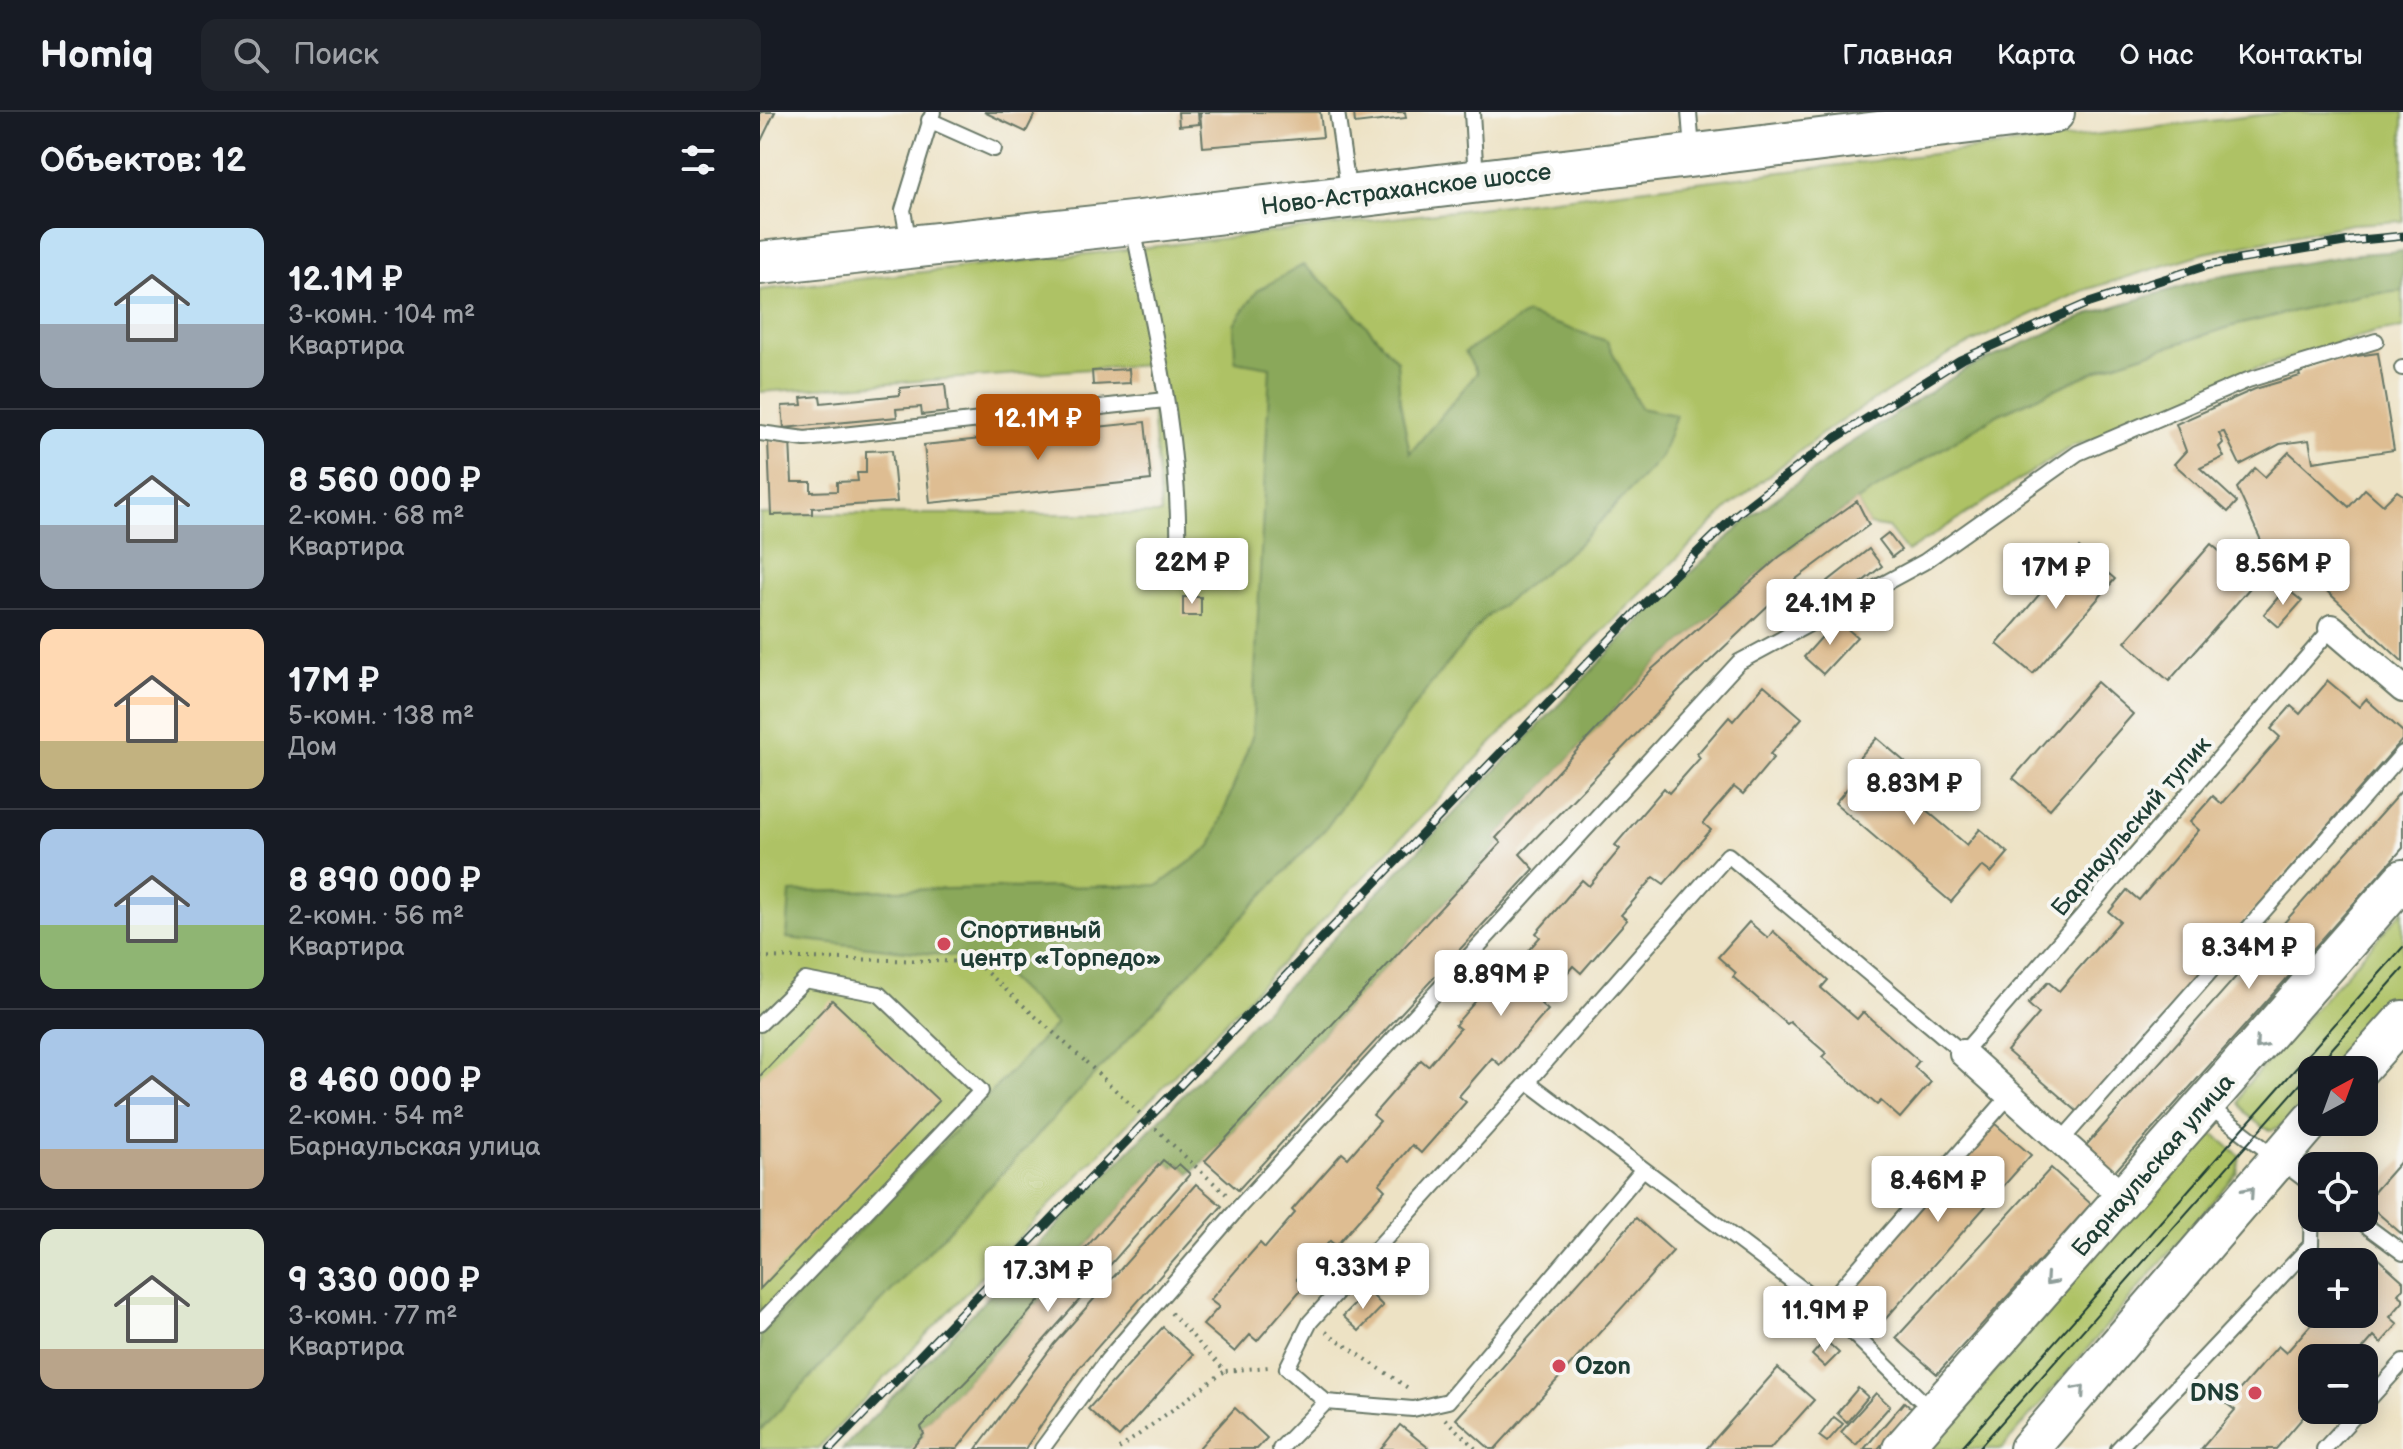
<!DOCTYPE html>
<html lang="ru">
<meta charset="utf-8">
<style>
body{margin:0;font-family:"Balsamiq Sans",sans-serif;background:#20242c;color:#f1f3f6;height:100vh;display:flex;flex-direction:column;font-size:30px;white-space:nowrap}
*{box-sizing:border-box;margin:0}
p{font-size:26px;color:#9ea1a6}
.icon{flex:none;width:44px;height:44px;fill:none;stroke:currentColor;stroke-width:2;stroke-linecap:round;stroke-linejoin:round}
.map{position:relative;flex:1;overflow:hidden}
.side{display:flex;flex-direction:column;background:#171b24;width:760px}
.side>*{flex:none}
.needle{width:52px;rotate:41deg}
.buttons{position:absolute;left:1538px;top:944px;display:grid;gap:16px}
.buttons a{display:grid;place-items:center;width:80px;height:80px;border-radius:16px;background:#171b24;box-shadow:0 4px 20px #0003;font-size:40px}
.price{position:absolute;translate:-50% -68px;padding:0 18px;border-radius:8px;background:#fff;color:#222;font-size:26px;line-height:52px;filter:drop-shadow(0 2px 4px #0008)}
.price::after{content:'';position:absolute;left:50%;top:48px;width:24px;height:18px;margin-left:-12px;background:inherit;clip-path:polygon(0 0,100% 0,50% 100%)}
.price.selected{background:#b45309;color:#fff}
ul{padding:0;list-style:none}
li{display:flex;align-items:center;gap:24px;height:200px;padding:0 40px}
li+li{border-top:2px solid #363941}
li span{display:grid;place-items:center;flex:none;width:224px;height:160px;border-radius:16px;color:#555}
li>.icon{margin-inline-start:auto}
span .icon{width:96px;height:96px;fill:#fffc;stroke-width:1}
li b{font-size:34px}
h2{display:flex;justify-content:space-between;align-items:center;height:96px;padding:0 40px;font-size:34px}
header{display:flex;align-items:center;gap:48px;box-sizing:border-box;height:112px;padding:0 40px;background:#171b24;border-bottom:2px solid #363941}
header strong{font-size:38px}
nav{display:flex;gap:44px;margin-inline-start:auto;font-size:28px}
.search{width:560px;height:72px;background:#20242c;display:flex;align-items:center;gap:20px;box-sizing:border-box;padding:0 28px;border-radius:16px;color:#9ea1a6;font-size:30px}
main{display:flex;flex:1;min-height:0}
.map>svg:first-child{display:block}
.green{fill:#aec265;stroke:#66804c;stroke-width:2}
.forest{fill:#8aa85a;stroke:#547247;stroke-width:2}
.building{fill:#debd92}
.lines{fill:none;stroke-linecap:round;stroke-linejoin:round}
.lane-casing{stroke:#677766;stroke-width:18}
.street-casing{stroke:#677766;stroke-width:30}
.secondary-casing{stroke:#677766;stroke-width:42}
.primary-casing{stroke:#677766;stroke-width:46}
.path{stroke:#677766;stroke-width:4;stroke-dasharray:2 6;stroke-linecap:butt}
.lane{stroke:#fff;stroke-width:14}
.street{stroke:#fff;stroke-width:26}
.secondary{stroke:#fff;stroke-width:38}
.primary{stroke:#fff;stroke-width:42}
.tram{stroke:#1f3d34;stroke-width:2}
.rail-casing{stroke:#1f3d34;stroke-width:9}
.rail{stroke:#f6f6f2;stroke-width:6;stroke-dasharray:18;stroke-linecap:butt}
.path-bridge{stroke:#677766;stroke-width:4;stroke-dasharray:2 6;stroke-linecap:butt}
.oneway{stroke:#8f9e9a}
.poi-dot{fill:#d1495b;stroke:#f6f6f2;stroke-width:3}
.labels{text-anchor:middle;stroke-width:8;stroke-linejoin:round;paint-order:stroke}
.street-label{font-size:24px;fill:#1f3d34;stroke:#f6f6f2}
.poi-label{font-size:24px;font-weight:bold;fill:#1f3d34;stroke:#f6f6f2;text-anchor:start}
</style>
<header>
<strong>Homiq</strong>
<div class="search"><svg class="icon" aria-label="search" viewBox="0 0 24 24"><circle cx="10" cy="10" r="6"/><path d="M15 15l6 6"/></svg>Поиск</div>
<nav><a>Главная</a><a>Карта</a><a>О нас</a><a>Контакты</a></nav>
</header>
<main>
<section class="side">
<h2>Объектов: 12<svg class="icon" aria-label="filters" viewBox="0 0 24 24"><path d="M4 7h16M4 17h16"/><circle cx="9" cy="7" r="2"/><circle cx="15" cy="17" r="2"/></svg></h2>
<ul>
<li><span style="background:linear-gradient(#bfe0f5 60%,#9aa5b1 0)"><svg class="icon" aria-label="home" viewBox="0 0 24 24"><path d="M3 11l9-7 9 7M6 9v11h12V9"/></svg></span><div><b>12.1M ₽</b><p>3-комн. · 104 m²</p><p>Квартира</p></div></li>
<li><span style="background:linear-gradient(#bfe0f5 60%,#9aa5b1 0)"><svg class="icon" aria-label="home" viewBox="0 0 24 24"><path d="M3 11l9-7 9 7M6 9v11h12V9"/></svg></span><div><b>8 560 000 ₽</b><p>2-комн. · 68 m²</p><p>Квартира</p></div></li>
<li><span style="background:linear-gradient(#ffd9b3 70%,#c2b280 0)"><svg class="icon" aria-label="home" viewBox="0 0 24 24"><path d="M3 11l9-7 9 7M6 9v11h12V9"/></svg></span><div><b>17M ₽</b><p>5-комн. · 138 m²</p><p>Дом</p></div></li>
<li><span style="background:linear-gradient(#a9c7e8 60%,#8fb573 0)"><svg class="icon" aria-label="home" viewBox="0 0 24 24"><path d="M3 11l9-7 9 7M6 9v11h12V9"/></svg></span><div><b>8 890 000 ₽</b><p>2-комн. · 56 m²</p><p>Квартира</p></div></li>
<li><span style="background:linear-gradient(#a9c7e8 75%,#b9a48a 0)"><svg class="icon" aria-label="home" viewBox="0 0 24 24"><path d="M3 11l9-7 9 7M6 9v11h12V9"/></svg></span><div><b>8 460 000 ₽</b><p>2-комн. · 54 m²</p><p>Барнаульская улица</p></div></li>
<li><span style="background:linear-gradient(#dfe7d0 75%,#b9a48a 0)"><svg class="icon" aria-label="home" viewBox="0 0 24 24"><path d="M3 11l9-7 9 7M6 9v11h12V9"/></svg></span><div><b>9 330 000 ₽</b><p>3-комн. · 77 m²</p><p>Квартира</p></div></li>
</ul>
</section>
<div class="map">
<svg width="1643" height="1337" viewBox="0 0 1643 1337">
<rect width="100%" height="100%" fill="#f6f6f2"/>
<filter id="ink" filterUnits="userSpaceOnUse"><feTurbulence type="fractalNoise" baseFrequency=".0125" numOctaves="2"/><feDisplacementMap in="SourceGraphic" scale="16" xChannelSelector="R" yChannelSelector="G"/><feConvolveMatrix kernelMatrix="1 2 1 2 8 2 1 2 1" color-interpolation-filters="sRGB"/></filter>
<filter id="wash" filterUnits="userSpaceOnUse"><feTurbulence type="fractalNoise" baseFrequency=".006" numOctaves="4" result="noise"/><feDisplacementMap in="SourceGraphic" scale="32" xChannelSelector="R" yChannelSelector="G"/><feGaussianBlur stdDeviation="1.8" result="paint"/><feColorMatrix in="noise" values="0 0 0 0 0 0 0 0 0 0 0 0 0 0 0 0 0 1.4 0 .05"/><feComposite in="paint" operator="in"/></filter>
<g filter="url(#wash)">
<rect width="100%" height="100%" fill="#ede2c4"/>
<g class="green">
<polygon points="1526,0 1643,0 1643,109 1592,112 1445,141 1322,179 1194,239 1068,317 969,395 773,588 57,1337 0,1337 0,402 401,402 388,253 0,280 0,178 390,135"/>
<polygon points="1643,179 1643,216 1615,220 1486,260 1371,315 1312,334 1147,440 1128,416 1109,413 1097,389 1239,302 1347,254 1473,214 1601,183"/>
<path d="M 1643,798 L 1643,880 L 1573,958 L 1552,958 L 1552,982 L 1526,1010 L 1511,1019 C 1497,1013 1487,1004 1479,991 L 1484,976 Z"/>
<polygon points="1455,1023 1480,1044 1477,1061 1242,1337 1166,1337 1437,1025"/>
</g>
<g class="forest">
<polygon points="1643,139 1643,179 1601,183 1473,214 1347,254 1239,302 1097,389 1019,445 891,558 736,726 741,731 445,1049 430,1062 420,1052 414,1057 403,1048 226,1249 161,1315 164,1322 151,1337 82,1337 888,500 985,410 1084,335 1206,257 1332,201 1451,166 1597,142"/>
<polygon points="543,153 584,188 637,249 640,290 650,341 717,261 705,240 766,202 847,229 880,296 916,303 901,345 817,434 724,507 671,572 566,716 0,1319 0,1223 296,912 229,848 27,826 30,780 399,773 451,734 492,625 510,255 475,249 474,212 498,178"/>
</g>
<g id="blocks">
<g class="building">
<polygon points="0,0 15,0 0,31"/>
<polygon points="224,0 276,0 266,20"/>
<polygon points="418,0 438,0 439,12 419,14"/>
<polygon points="440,0 560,0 563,25 443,35"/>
<polygon points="594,0 645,0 646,6 595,12"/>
<polygon points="1618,241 1634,338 1553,350 1549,328 1520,332 1480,353 1464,320 1459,321 1463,331 1459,335 1464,345 1440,356 1477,390 1468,400 1414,352 1426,339 1416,312 1495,277 1540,264 1539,261 1583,246"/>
<polygon points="369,257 370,271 333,273 332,259"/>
<polygon points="185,272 188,300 162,303 161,295 136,297 137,305 24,316 22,294 42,293 41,286 60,284 61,291 140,283 140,276"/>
<polygon points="385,310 391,368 170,391 164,333"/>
<polygon points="30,328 32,370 51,370 51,380 77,379 77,370 98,369 97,361 106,361 106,339 132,338 137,390 52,396 52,402 11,403 8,329"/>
<polygon points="1529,340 1589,395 1605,377 1623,393 1637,379 1643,383 1643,550 1556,469 1551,474 1504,435 1477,376 1495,356 1505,365"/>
<polygon points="1097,389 1109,413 1036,467 919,578 760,742 774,757 478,1078 445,1049 741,731 736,726 891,558 1019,445"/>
<polygon points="1128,421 1141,438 1132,445 1119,428"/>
<polygon points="1451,432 1495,470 1409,569 1365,530"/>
<polygon points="1319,436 1355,467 1273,562 1237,532"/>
<polygon points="1109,437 1122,454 1081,487 1067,470"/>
<polygon points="1526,476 1542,489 1519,515 1504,502"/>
<rect x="423" y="485" width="18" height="19"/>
<polygon points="1077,508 1097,525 1063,562 1044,545"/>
<polygon points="1568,569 1599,595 1606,587 1643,620 1643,627 1318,1000 1247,939 1279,902 1268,892 1288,870 1299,879 1360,809 1349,800 1367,778 1379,788 1439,718 1430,710 1453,684 1462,692 1520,625 1511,617 1531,594 1540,602"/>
<polygon points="1337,570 1373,602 1290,697 1253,666"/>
<polygon points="1004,573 1042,606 1010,642 1014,645 983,682 974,675 943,711 951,718 904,772 894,765 861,803 867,808 821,861 813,854 781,892 788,898 740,953 732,946 699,984 706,990 661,1041 652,1033 619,1072 625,1078 576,1134 570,1129 537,1167 544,1174 497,1229 490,1223 475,1240 443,1213 459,1195 450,1188 500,1131 505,1136 535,1101 532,1098 582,1041 588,1046 620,1009 613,1003 661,948 668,954 700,917 695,913 742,858 747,863 780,825 776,821 822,768 829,774 860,737 855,733 904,676 909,681 940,646 937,642 969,605 973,609"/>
<polygon points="1117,626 1145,650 1130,667 1207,733 1220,717 1248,741 1231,761 1222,754 1191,790 1075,691 1107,653 1099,646"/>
<polygon points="1643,677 1643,736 1350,1065 1321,1039"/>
<polygon points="989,810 1008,826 1013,819 1068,868 1061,876 1097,907 1103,900 1159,949 1154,955 1171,970 1140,1006 1121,989 1117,993 1062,945 1066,941 1030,910 1027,912 973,865 976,861 958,845"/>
<polygon points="72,888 179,989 0,1177 0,964"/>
<polygon points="1234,1011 1271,1043 1121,1212 1084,1180"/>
<polygon points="1643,1047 1643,1123 1605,1090"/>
<polygon points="403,1048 414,1057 419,1052 430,1062 278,1235 197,1337 151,1337 164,1322 161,1315 226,1249"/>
<polygon points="1291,1056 1331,1092 1177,1262 1136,1226"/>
<polygon points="436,1072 462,1094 320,1255 265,1337 216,1337 294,1232"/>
<polygon points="876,1106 913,1139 735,1337 730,1337 696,1307"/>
<polygon points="1606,1136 1643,1169 1643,1176 1638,1182 1643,1186 1643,1190 1630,1205 1638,1212 1621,1231 1614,1224 1595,1246 1552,1246 1552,1295 1516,1337 1441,1337 1475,1298 1467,1292 1518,1234 1526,1241 1560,1202 1604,1202 1604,1150 1594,1150"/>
<polygon points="608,1179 623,1194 599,1219 583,1204"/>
<polygon points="403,1215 433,1243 359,1325 328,1297"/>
<polygon points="1065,1228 1079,1241 1065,1255 1052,1243"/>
<polygon points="1018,1256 1054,1288 1010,1337 946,1337"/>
<polygon points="1098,1276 1108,1285 1087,1310 1077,1301"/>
<polygon points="1116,1281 1130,1294 1096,1333 1081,1320"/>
<polygon points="1144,1290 1152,1297 1118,1337 1104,1337"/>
<polygon points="475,1296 507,1326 497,1337 438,1337"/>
<polygon points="1074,1305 1083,1312 1067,1330 1059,1324"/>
<polygon points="640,1313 670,1337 621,1337"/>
</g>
</g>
</g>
<g filter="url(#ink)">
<use href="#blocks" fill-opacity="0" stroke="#677766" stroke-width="2"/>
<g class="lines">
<defs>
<g id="lane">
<polyline points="577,0 589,83"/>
<polyline points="712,0 716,68"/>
<polyline points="929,0 932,38"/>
<polyline points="169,8 234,37"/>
<path d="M 373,115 C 394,221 421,330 418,439"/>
<polyline points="149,131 143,98 173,0"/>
<polyline points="1642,256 1643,256"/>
<polyline points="0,321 45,327 405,288"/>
<polyline points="0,912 45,868 119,882 221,979 0,1211"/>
<polyline points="768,970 1065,1194 1250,983"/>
<polyline points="1447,993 1552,1073"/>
<polyline points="1301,1029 1643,641"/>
<polyline points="1596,1106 1643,1141"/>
<polyline points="1065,1194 1173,1300"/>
<polyline points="566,1290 653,1297 688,1289 882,1058"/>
<polyline points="1604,1293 1643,1250"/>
<polyline points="282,1337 348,1247 480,1094 979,550 1164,450 1318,341 1488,268 1616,229"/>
<polyline points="520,1337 566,1290 527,1256 550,1210 768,970 968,743 1203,941 1572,516"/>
<polyline points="1358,1337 1551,1133 1552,1088"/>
<polyline points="1564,1337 1600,1298"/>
</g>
<g id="street">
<polyline points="1572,516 1643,577"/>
<polyline points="1203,941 1364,1086"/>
</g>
<g id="secondary">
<polyline points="1598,958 1643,908"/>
<polyline points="1142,1337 1643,767"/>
<polyline points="1269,1337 1552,1008"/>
</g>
<polyline id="primary" points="0,151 372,111 1293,0"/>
</defs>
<use href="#lane" class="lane-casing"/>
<use href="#street" class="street-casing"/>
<use href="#secondary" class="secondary-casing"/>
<use href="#primary" class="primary-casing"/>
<g class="path">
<polyline points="0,845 215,850 326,950"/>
<polyline points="435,1054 466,1082"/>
<polyline points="411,1201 465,1259 509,1255"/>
<polyline points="566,1220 651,1278"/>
<polyline points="685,1307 716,1337"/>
<polyline points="359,1337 465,1259"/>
</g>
<use href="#lane" class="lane"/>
<use href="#street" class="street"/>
<use href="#secondary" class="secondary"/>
<use href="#primary" class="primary"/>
<g class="tram">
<polyline points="1553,958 1643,857"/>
<polyline points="1200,1337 1643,835"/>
<polyline points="1218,1337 1552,959"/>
</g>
<defs>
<polyline id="rail" points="70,1337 882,494 977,402 1074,327 1200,248 1326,192 1448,153 1590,129 1643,124"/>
</defs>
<use href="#rail" class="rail-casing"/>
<use href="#rail" class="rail"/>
<polyline class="path-bridge" points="326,950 435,1054"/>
</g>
<defs><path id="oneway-chevron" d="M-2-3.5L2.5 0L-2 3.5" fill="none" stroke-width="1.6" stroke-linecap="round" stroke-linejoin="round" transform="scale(2)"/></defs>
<g class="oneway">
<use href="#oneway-chevron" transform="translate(1500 932) rotate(131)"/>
<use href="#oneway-chevron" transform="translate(1489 1080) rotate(-49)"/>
<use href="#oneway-chevron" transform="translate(1290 1168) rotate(132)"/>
<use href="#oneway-chevron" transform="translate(1320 1278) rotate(-49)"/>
</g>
</g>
<g class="poi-dot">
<circle cx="184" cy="832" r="8"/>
<circle cx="799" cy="1254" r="8"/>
<circle cx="1495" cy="1281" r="8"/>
</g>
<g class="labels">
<g class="street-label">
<text transform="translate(646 77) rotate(-7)" y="8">Ново-Астраханское шоссе</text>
<text transform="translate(1371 714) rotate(-49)" y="8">Барнаульский тупик</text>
<text transform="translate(1393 1053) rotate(-49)" y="8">Барнаульская улица</text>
</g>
<g class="poi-label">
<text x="200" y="826">Спортивный<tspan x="200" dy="28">центр «Торпедо»</tspan></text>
<text x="815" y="1262">Ozon</text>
<text x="1479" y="1289" text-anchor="end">DNS</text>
</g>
</g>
</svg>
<div class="buttons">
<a><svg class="needle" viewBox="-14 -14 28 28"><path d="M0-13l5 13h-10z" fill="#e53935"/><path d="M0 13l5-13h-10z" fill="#9ea1a6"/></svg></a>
<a><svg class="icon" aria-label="locate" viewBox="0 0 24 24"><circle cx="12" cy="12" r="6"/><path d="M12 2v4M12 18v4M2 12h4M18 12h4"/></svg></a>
<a>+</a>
<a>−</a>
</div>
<b class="price selected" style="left:278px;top:350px">12.1M ₽</b>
<b class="price" style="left:432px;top:494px">22M ₽</b>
<b class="price" style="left:1523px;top:495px">8.56M ₽</b>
<b class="price" style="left:1296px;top:499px">17M ₽</b>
<b class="price" style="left:1070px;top:535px">24.1M ₽</b>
<b class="price" style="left:1154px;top:715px">8.83M ₽</b>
<b class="price" style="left:1489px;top:879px">8.34M ₽</b>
<b class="price" style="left:741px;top:906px">8.89M ₽</b>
<b class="price" style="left:1178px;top:1112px">8.46M ₽</b>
<b class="price" style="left:603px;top:1199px">9.33M ₽</b>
<b class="price" style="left:288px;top:1202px">17.3M ₽</b>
<b class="price" style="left:1065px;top:1242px">11.9M ₽</b>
</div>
</main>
